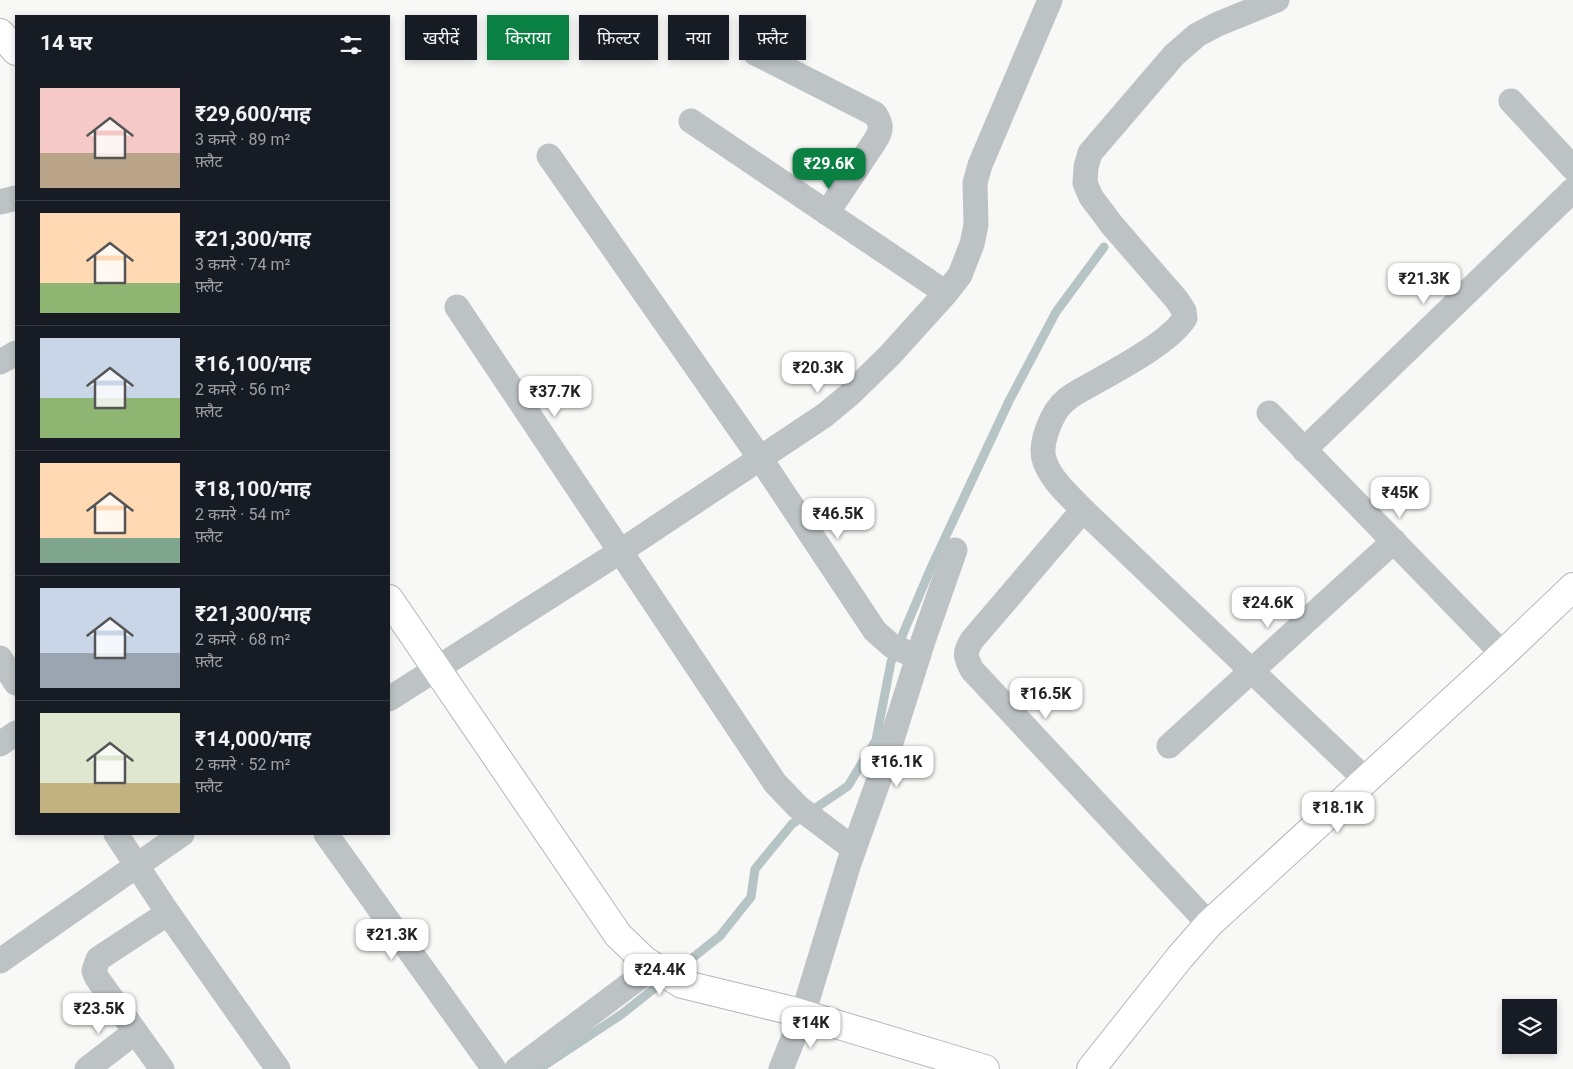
<!DOCTYPE html>
<html lang="hi">
<meta charset="utf-8">
<style>
body{margin:0;font-family:Roboto,"Noto Sans Devanagari",sans-serif;background:#20242c;color:#f1f3f6;height:100vh;display:flex;flex-direction:column;font-size:19px;white-space:nowrap}
*{box-sizing:border-box;margin:0}
p{font-size:16px;color:#9ea1a6}
.icon{flex:none;width:28px;height:28px;fill:none;stroke:currentColor;stroke-width:2;stroke-linecap:round;stroke-linejoin:round}
.map{position:relative;flex:1;overflow:hidden}
.panel{position:absolute;left:15px;top:15px;width:375px;height:820px;display:flex;flex-direction:column;background:#171b24;border-radius:0px;box-shadow:0 2px 8px #0003}
.panel>*{flex:none}
.top-card{position:absolute;left:405px;top:15px;width:475px;height:45px;display:flex;gap:10px}
.fabs{position:absolute;left:1502px;top:999px;display:grid;gap:10px}
.fabs a{display:grid;place-items:center;width:55px;height:55px;border-radius:0px;background:#171b24;box-shadow:0 2px 8px #0003;font-size:25px}
.price{position:absolute;translate:-50% -42px;padding:0 11px;border-radius:10px;background:#fff;color:#222;font-size:16px;line-height:32px;filter:drop-shadow(0 1px 2px #0008)}
.price::after{content:'';position:absolute;left:50%;top:30px;width:15px;height:11px;margin-left:-8px;background:inherit;clip-path:polygon(0 0,100% 0,50% 100%)}
.price.on{background:#0b8043;color:#fff}
ul{padding:0;list-style:none}
li{display:flex;align-items:center;gap:15px;height:125px;padding:0 25px}
li+li{border-top:1px solid #363941}
li span{display:grid;place-items:center;flex:none;width:140px;height:100px;border-radius:0px;color:#555}
li>.icon{margin-inline-start:auto}
span .icon{width:60px;height:60px;fill:#fffc;stroke-width:1}
li b{font-size:21px}
h2{display:flex;justify-content:space-between;align-items:center;height:60px;padding:0 25px;font-size:21px}
.chip{padding:0 18px;border-radius:0px;background:#171b24;box-shadow:0 2px 8px #0003;font-size:18px;line-height:45px}
.chip.on{background:#0b8043;color:#fff}
.map>svg:first-child{display:block}
.lines{fill:none;stroke-linecap:round;stroke-linejoin:round}
.stream{stroke:#b6c4c6;stroke-width:9}
.secondary-casing{stroke:#b0b7ba;stroke-width:30}
.street{stroke:#bdc3c5;stroke-width:25}
.secondary{stroke:#fff;stroke-width:28}
</style>
<div class="map">
<svg width="1573" height="1069" viewBox="0 0 1573 1069">
<rect width="100%" height="100%" fill="#f8f8f6"/>
<g class="lines">
<polyline class="stream" points="539,1069 622,1014 720,936 751,897 755,869 792,824 848,786 876,740 891,662 930,570 1009,401 1056,312 1104,247"/>
<defs>
<g id="secondary">
<polyline points="0,33 16,51"/>
<polyline points="389,599 618,935 645,961 682,984 789,1010 985,1069"/>
<polyline points="1091,1069 1180,957 1209,924 1503,654 1573,587"/>
</g>
</defs>
<use href="#secondary" class="secondary-casing"/>
<g class="street">
<path d="M 1277,0 L 1218,24 L 1197,35 L 1174,55 L 1090,153 L 1086,167 L 1085,183 L 1091,197 L 1112,225 L 1177,300 L 1184,311 L 1185,318 C 1169,343 1118,369 1092,384 C 1083,389 1074,393 1066,400 C 1052,411 1038,445 1045,462 C 1052,481 1070,496 1083,510 L 1366,780"/>
<path d="M 755,53 L 875,114 C 882,125 882,130 875,141 L 827,213"/>
<polyline points="1511,101 1573,168"/>
<polyline points="691,121 946,293"/>
<polyline points="549,156 760,458 875,631 892,646 918,657"/>
<polyline points="0,202 16,198"/>
<polyline points="457,307 775,783 798,807 854,849"/>
<polyline points="0,362 16,353"/>
<polyline points="1269,413 1503,654"/>
<polyline points="1304,450 1573,190"/>
<path d="M 1083,510 L 972,640 C 964,653 965,656 972,670 L 1209,924"/>
<polyline points="0,658 16,683"/>
<polyline points="389,699 621,551 825,415 849,395 890,355 946,293 960,275 972,244 976,225 975,183 980,165 1050,0"/>
<polyline points="0,744 16,733"/>
<polyline points="1169,746 1394,541"/>
<polyline points="116,834 168,913 278,1069"/>
<polyline points="326,834 494,1069"/>
<polyline points="0,961 182,834"/>
<polyline points="87,1069 135,1032"/>
<polyline points="162,1069 97,978 94,971 98,959 168,913"/>
<polyline points="517,1069 653,967"/>
<polyline points="781,1069 803,1014 849,863 882,771 923,641 955,550"/>
</g>
<use href="#secondary" class="secondary"/>
</g>
</svg>
<div class="fabs">
<a><svg class="icon" aria-label="layers" viewBox="0 0 24 24"><path d="M12 4l9 5-9 5-9-5zM3 14l9 5 9-5"/></svg></a>
</div>
<b class="price on" style="left:829px;top:190px">₹29.6K</b>
<b class="price" style="left:1424px;top:305px">₹21.3K</b>
<b class="price" style="left:818px;top:394px">₹20.3K</b>
<b class="price" style="left:555px;top:418px">₹37.7K</b>
<b class="price" style="left:1400px;top:519px">₹45K</b>
<b class="price" style="left:838px;top:540px">₹46.5K</b>
<b class="price" style="left:1268px;top:629px">₹24.6K</b>
<b class="price" style="left:1046px;top:720px">₹16.5K</b>
<b class="price" style="left:897px;top:788px">₹16.1K</b>
<b class="price" style="left:1338px;top:834px">₹18.1K</b>
<b class="price" style="left:392px;top:961px">₹21.3K</b>
<b class="price" style="left:660px;top:996px">₹24.4K</b>
<b class="price" style="left:99px;top:1035px">₹23.5K</b>
<b class="price" style="left:811px;top:1049px">₹14K</b>
<div class="top-card">
<a class="chip">खरीदें</a>
<a class="chip on">किराया</a>
<a class="chip">फ़िल्टर</a>
<a class="chip">नया</a>
<a class="chip">फ़्लैट</a>
</div>
<section class="panel">
<h2>14 घर<svg class="icon" aria-label="filters" viewBox="0 0 24 24"><path d="M4 7h16M4 17h16"/><circle cx="9" cy="7" r="2"/><circle cx="15" cy="17" r="2"/></svg></h2>
<ul>
<li><span style="background:linear-gradient(#f6c9c9 65%,#b9a48a 0)"><svg class="icon" aria-label="home" viewBox="0 0 24 24"><path d="M3 11l9-7 9 7M6 9v11h12V9"/></svg></span><div><b>₹29,600/माह</b><p>3 कमरे · 89 m²</p><p>फ़्लैट</p></div></li>
<li><span style="background:linear-gradient(#ffd9b3 70%,#8fb573 0)"><svg class="icon" aria-label="home" viewBox="0 0 24 24"><path d="M3 11l9-7 9 7M6 9v11h12V9"/></svg></span><div><b>₹21,300/माह</b><p>3 कमरे · 74 m²</p><p>फ़्लैट</p></div></li>
<li><span style="background:linear-gradient(#c9d6e8 60%,#8fb573 0)"><svg class="icon" aria-label="home" viewBox="0 0 24 24"><path d="M3 11l9-7 9 7M6 9v11h12V9"/></svg></span><div><b>₹16,100/माह</b><p>2 कमरे · 56 m²</p><p>फ़्लैट</p></div></li>
<li><span style="background:linear-gradient(#ffd9b3 75%,#7fa58c 0)"><svg class="icon" aria-label="home" viewBox="0 0 24 24"><path d="M3 11l9-7 9 7M6 9v11h12V9"/></svg></span><div><b>₹18,100/माह</b><p>2 कमरे · 54 m²</p><p>फ़्लैट</p></div></li>
<li><span style="background:linear-gradient(#c9d6e8 65%,#9aa5b1 0)"><svg class="icon" aria-label="home" viewBox="0 0 24 24"><path d="M3 11l9-7 9 7M6 9v11h12V9"/></svg></span><div><b>₹21,300/माह</b><p>2 कमरे · 68 m²</p><p>फ़्लैट</p></div></li>
<li><span style="background:linear-gradient(#dfe7d0 70%,#c2b280 0)"><svg class="icon" aria-label="home" viewBox="0 0 24 24"><path d="M3 11l9-7 9 7M6 9v11h12V9"/></svg></span><div><b>₹14,000/माह</b><p>2 कमरे · 52 m²</p><p>फ़्लैट</p></div></li>
</ul>
</section>
</div>
